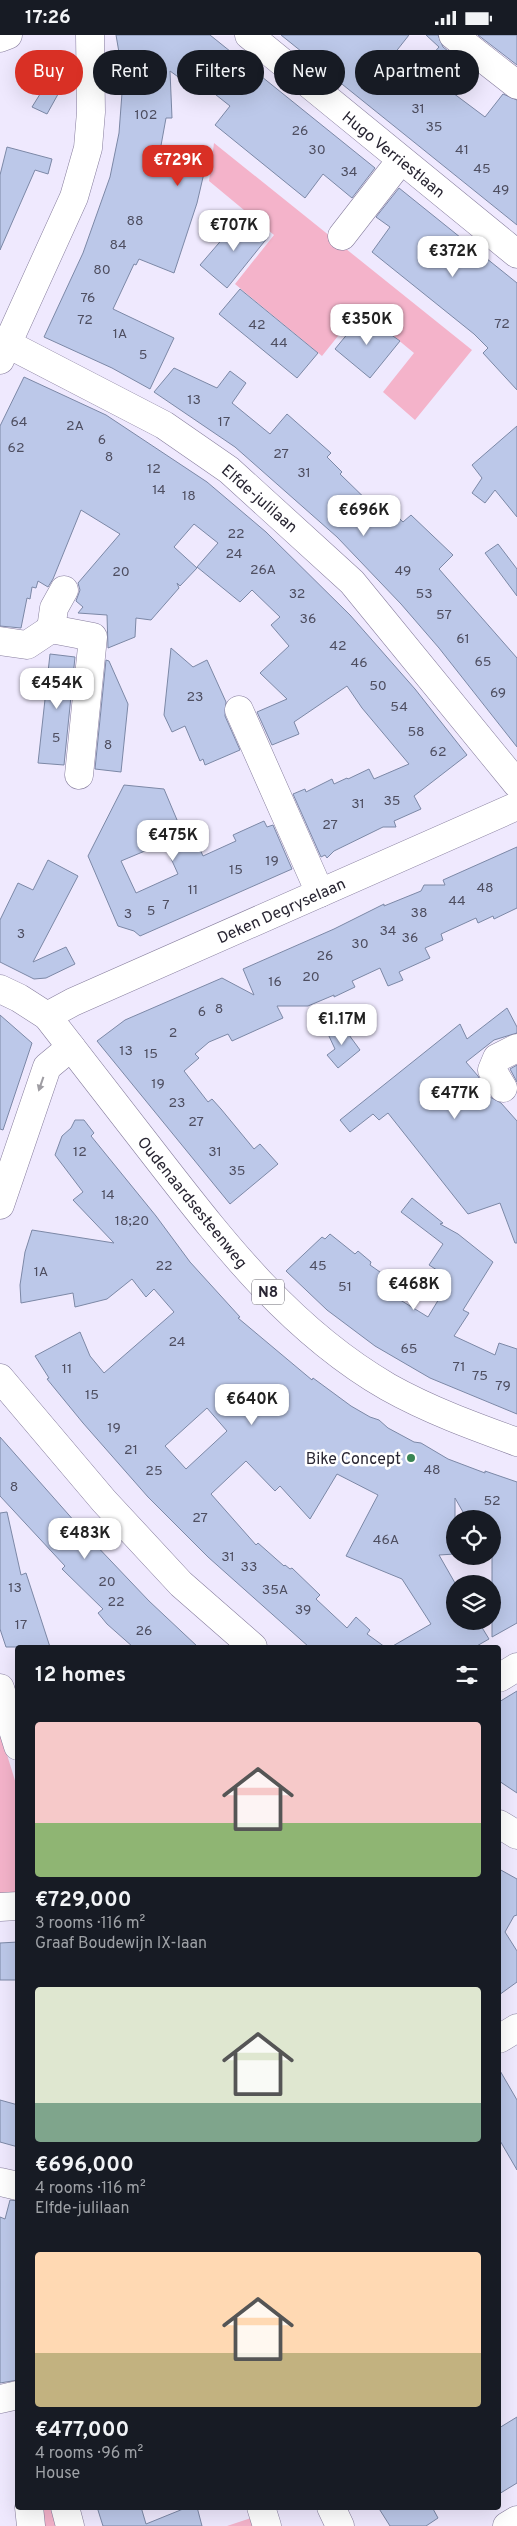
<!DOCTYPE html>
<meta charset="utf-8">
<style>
body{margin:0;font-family:Overpass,sans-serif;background:#242831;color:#f1f3f6;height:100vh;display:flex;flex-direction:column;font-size:19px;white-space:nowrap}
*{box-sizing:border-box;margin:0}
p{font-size:16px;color:#9ea1a6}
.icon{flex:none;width:28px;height:28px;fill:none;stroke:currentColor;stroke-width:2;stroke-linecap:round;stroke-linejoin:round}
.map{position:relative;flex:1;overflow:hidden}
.drawer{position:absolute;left:15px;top:1610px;width:486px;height:865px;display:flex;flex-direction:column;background:#171b24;border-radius:5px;box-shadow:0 5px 20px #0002}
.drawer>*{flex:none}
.hud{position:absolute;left:15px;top:15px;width:488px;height:45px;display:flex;gap:10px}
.buttons{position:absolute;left:446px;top:1475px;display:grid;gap:10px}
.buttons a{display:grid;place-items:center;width:55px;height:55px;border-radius:50%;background:#171b24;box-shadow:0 5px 20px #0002;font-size:25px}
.price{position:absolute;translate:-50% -42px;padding:0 11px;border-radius:10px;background:#fff;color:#222;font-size:16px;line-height:32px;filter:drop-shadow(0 1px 2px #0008)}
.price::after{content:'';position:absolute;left:50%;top:30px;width:15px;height:11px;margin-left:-8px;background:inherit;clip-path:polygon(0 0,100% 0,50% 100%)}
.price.current{background:#d93025;color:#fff}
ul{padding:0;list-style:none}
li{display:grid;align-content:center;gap:10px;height:265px;padding:0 20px}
li span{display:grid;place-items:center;height:155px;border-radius:5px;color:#555}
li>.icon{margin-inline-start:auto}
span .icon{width:90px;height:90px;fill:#fffc;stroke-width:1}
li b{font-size:21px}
h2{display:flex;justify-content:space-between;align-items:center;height:60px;padding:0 20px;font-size:21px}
.tag{padding:0 18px;border-radius:22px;background:#171b24;box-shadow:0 5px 20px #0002;font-size:18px;line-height:45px}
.tag.current{background:#d93025;color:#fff}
.status{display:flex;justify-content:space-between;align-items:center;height:35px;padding:0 25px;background:#171b24;direction:ltr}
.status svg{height:14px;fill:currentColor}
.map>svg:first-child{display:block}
.green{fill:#f4b3ca}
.building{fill:#bcc8e9;stroke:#7c88a6;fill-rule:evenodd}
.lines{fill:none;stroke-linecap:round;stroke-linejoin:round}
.minor-casing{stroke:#867d9d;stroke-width:29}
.major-casing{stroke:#867d9d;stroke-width:29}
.minor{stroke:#fff;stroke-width:28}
.major{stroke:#fff;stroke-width:28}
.oneway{fill:#9f9da3}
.poi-dot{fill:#398554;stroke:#fff;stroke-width:2}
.labels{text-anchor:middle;stroke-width:5;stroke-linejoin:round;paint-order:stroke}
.number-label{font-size:14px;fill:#4e4e60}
.shield{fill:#fff;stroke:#696770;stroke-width:1}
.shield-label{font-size:15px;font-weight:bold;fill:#292633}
.street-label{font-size:16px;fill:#292633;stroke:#fff}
.poi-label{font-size:16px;fill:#292633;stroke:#fff;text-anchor:end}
</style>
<div class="status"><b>17:26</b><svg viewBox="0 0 49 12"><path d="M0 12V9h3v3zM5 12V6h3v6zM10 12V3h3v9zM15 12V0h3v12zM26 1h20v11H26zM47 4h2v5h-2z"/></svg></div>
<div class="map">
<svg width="517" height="2491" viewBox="0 0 517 2491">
<rect width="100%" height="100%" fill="#efe9fe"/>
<g class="green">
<polygon points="214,108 472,315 415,385 383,357 414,318 380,290 378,292 358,276 322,321 235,249 274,200 209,146"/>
<polygon points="0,1697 17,1752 17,1859 0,1860"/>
<polygon points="41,2473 54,2473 60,2491 42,2491"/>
<polygon points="251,2483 252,2491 227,2491"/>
</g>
<g class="building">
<polygon points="116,0 210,0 375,133 352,163 323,139 305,163 215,90 230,71 206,52 204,54 192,44 188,49 170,36 172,83 166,83 160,116 163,117 161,129 204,138 197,168 174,238 139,224 136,230 134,229 113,274 174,303 150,354 112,333 44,302 83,218 110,142 119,98 122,58 122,35"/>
<polygon points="281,0 409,0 394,19 417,37 439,12 426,0 438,0 443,12 463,28 450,44 458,51 453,58 485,82 503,59 517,65 517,190"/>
<polygon points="478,0 517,0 517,30"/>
<polygon points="50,43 62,52 47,79 32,72"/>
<polygon points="7,112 52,124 48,139 35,135 0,215 0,140"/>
<polygon points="399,153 517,248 517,355 483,318 488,313 474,299 372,217 390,192 376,182"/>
<polygon points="243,180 268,202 227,253 200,230"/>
<polygon points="240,254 318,318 297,343 219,279"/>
<polygon points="363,280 400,306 370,343 335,314"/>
<polygon points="174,333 217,353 230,336 246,348 232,368 270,399 287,379 331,418 327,422 342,437 340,439 380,478 386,471 403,487 411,480 453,520 439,534 517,623 517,712 439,613 401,569 337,502 235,412 154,357"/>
<polygon points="24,342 106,380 207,447 266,497 350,580 415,654 467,720 414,761 421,774 394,786 396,792 383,792 334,816 327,823 325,820 321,822 293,759 305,754 306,757 332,744 334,749 347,743 348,744 369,734 374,744 409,729 362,673 347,651 294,687 299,699 272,710 257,677 287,664 260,638 289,611 271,590 280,582 252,555 240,567 197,532 218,508 194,489 174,512 197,533 180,551 177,548 179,553 151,585 136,583 135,602 108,613 107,580 78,578 83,572 76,566 80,555 78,548 120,499 81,475 53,544 48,552 38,546 36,553 32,552 30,564 27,563 21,593 0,591 0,391"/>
<polygon points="517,391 517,482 495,455 485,468 472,458 482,443 472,430"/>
<polygon points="498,509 517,534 517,561 485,518"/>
<polygon points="171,613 193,632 207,625 226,667 225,681 240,715 205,730 203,724 200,726 185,691 172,697 164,680"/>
<polygon points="50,619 75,622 64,730 38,728"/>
<polygon points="106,625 109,626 128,669 121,737 95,734"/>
<path d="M 124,750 L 164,754 L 180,792 L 188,788 L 203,821 L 236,806 L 233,800 L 264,786 L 267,792 L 273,790 L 292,834 L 140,901 L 134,896 L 118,891 L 88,821 ZM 164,808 L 178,839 L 136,858 L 121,826 Z"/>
<polygon points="517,812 517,873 494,884 493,881 478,888 476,883 441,899 443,905 425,913 430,923 399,937 403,945 388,951 380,933 352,946 355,952 334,962 334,960 308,971 277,971 283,983 232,1006 228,999 209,1007 195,1019 199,1023 184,1036 208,1067 212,1064 221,1074 254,1114 260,1109 278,1129 230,1169 97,1006 125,985 222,943 254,960 243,934 334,894 384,869 384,871 421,856 424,850 445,850 443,845"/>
<polygon points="48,825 78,841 33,927 66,912 75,929 46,943 34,944 0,927 0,885 18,848 33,855"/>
<polygon points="507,973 517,992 517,998 494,1005 466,1027 478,1041 490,1062 501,1068 517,1086 517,1208 515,1208 500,1168 468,1179 388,1078 379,1085 373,1079 350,1097 340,1085 460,989 467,1004"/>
<polygon points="0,980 32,1008 3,1095 0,1094"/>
<polygon points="341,989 360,1015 338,1033 327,1020 335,1014 328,999"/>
<polygon points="517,1030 517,1047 510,1034"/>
<path d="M 75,1085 L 84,1085 L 94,1098 L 91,1101 L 156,1181 L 190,1227 L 240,1282 L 238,1283 L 312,1345 L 313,1343 L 351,1371 L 370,1382 L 379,1385 L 388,1393 L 414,1407 L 421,1408 L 448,1424 L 485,1438 L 485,1436 L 517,1447 L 517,1588 L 492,1602 L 492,1484 L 467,1484 L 455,1463 L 455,1519 L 439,1520 L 455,1548 L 455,1586 L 478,1586 L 489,1604 L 475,1612 L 391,1612 L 431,1589 L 402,1544 L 346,1521 L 378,1460 L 337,1439 L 310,1484 L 280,1451 L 275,1456 L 246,1426 L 211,1459 L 256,1510 L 258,1508 L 284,1531 L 285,1530 L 290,1534 L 292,1533 L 320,1560 L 316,1564 L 347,1593 L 356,1582 L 370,1595 L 367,1599 L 385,1612 L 309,1612 L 208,1522 L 148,1462 L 83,1388 L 47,1344 L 49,1343 L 35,1321 L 80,1297 L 90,1321 L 104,1338 L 174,1277 L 154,1254 L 146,1262 L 132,1244 L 107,1264 L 75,1272 L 73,1258 L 21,1268 L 20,1250 L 25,1217 L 32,1195 L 114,1208 L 73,1165 L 83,1157 L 55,1120 L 62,1101 L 71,1093 ZM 207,1373 L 227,1396 L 186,1434 L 165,1411 Z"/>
<polygon points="412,1163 443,1188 440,1189 458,1199 493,1227 463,1275 469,1278 454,1301 495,1320 499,1308 517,1314 517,1379 430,1343 375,1311 327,1275 286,1236 322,1202 325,1204 330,1199 355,1219 358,1216 371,1227 370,1230 400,1251 397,1263 428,1282 451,1244 429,1230 443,1209 401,1177"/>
<polygon points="0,1402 91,1505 149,1566 198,1612 133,1612 107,1589 98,1578 103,1574 62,1534 65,1531 0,1461"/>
<polygon points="7,1477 21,1540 26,1538 50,1612 6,1612 0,1594 0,1478"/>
<polygon points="517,1656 517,1758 499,1746 499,1667"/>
<polygon points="499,1834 517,1844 517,1880 514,1881 505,1897 517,1916 517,1947 499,1960"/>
<polygon points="18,1907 18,1945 0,1945 0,1908"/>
<polygon points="499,2034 517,2065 517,2135 499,2104"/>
<polygon points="0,2065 18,2070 18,2112 0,2107"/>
<polygon points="10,2165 18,2166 18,2345 0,2348 0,2182 5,2184"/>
<polygon points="517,2382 517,2448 499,2459 499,2393"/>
<polygon points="97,2472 141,2472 146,2489 188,2472 197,2472 202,2491 103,2491"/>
<polygon points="378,2472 432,2472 438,2483 426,2491 390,2491"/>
</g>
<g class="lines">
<defs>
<g id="minor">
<polyline points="249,0 517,219"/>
<polyline points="453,0 517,50"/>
<polyline points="0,3 8,0"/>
<polyline points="342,201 401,125"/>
<polyline points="0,305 164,390 229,435 352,547 517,749"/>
<polyline points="0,325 74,162 88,113 91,77 90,0"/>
<polyline points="51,594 54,573 64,555"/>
<polyline points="0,606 27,610 51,594 93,602 79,740"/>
<polyline points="239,675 320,858"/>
<polyline points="47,981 73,967 517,771"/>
<polyline points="503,1053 492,1035 497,1023 517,1013"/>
<polyline points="0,1170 47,1032 71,1012"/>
<polyline points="0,1343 104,1466 181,1549 253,1612"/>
<polyline points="499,1643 517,1632"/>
<polyline points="0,1653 18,1711"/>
<polyline points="499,1789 517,1800"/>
<polyline points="0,1872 18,1871"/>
<polyline points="499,2004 517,1993"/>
<polyline points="0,2147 18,2151"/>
<polyline points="0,2364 18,2360"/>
<polyline points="29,2472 31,2491"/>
<polyline points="65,2472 70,2491"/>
<polyline points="261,2472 267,2491"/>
<polyline points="331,2472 340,2491"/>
<polyline points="507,2491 517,2485"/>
</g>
<path id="major" d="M 0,954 L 19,963 L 47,981 C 85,1030 123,1079 161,1128 C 227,1213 293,1297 388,1352 C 429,1375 473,1391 517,1407"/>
</defs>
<use href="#minor" class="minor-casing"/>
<use href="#major" class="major-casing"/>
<use href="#minor" class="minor"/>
<use href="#major" class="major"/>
</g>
<defs><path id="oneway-solid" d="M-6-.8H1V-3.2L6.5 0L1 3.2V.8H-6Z" transform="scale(1.25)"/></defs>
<use class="oneway" href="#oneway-solid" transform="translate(41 1049) rotate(109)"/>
<circle class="poi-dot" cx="411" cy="1423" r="5"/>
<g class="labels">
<g class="number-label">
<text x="418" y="78">31</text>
<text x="146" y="84">102</text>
<text x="434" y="96">35</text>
<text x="300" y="100">26</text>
<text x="317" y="119">30</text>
<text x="462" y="119">41</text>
<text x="482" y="138">45</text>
<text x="349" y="141">34</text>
<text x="501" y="159">49</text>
<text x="135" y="190">88</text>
<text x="118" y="214">84</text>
<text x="102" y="239">80</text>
<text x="88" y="267">76</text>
<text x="85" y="289">72</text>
<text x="502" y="293">72</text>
<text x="257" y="294">42</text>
<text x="120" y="303">1A</text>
<text x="279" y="312">44</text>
<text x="143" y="324">5</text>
<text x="194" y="369">13</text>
<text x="19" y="391">64</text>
<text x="224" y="391">17</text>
<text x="75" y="395">2A</text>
<text x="102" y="409">6</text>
<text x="16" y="417">62</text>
<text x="281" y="423">27</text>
<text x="109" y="426">8</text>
<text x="154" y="438">12</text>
<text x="304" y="442">31</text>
<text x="159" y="459">14</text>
<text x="189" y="465">18</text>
<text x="236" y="503">22</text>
<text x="234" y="523">24</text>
<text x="263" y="539">26A</text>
<text x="403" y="540">49</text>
<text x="121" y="541">20</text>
<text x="297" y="563">32</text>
<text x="424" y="563">53</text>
<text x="444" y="584">57</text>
<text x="308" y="588">36</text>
<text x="463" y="608">61</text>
<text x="338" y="615">42</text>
<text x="483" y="631">65</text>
<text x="359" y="632">46</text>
<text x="378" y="655">50</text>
<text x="498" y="662">69</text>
<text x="195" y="666">23</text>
<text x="399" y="676">54</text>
<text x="416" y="701">58</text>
<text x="56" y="707">5</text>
<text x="108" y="714">8</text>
<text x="438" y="721">62</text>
<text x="392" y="770">35</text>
<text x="358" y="773">31</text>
<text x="330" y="794">27</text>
<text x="272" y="830">19</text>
<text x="236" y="839">15</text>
<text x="485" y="857">48</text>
<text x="193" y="859">11</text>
<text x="457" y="870">44</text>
<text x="166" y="874">7</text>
<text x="151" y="880">5</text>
<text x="419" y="882">38</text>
<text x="128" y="883">3</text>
<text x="388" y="900">34</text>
<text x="21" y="903">3</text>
<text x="410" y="907">36</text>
<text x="360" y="913">30</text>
<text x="325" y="925">26</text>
<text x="311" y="946">20</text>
<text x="275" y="951">16</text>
<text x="219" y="978">8</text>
<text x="202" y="981">6</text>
<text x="173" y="1002">2</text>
<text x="126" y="1020">13</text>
<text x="151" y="1023">15</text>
<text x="158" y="1053">19</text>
<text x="177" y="1072">23</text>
<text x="196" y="1091">27</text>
<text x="80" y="1121">12</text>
<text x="215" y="1121">31</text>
<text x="237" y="1140">35</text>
<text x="108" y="1164">14</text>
<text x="132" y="1190">18;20</text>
<text x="164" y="1235">22</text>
<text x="318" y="1235">45</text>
<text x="41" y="1241">1A</text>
<text x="345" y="1256">51</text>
<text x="177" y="1311">24</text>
<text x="409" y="1318">65</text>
<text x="459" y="1336">71</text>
<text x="67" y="1338">11</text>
<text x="480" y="1345">75</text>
<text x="503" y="1355">79</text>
<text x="92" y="1364">15</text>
<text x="114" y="1397">19</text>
<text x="131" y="1419">21</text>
<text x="432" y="1439">48</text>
<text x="154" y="1440">25</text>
<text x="14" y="1456">8</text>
<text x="492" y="1470">52</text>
<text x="200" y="1487">27</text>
<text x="386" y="1509">46A</text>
<text x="228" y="1526">31</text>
<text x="249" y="1536">33</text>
<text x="107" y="1551">20</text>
<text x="15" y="1557">13</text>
<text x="275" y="1559">35A</text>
<text x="116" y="1571">22</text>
<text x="303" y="1579">39</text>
<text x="21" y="1594">17</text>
<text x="144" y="1600">26</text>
</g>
<rect class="shield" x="252" y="1244.5" width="32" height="25" rx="4"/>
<g class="shield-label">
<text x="268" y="1262">N8</text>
</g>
<g class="street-label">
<text transform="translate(394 119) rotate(39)" y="6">Hugo Verriestlaan</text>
<text transform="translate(260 463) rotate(41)" y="6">Elfde-julilaan</text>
<text transform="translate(281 875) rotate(-24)" y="6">Deken Degryselaan</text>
<text transform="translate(193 1167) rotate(51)" y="6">Oudenaardsesteenweg</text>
</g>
<g class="poi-label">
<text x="401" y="1429">Bike Concept</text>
</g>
</g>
</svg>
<div class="buttons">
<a><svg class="icon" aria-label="locate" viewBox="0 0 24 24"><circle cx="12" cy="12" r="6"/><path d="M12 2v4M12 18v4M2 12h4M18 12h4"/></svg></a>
<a><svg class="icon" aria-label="layers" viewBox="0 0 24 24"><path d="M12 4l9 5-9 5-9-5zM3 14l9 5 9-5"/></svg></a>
</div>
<b class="price current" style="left:178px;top:152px">€729K</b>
<b class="price" style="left:234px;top:217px">€707K</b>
<b class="price" style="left:453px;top:243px">€372K</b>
<b class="price" style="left:367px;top:311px">€350K</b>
<b class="price" style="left:364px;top:502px">€696K</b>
<b class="price" style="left:57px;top:675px">€454K</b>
<b class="price" style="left:173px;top:827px">€475K</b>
<b class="price" style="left:342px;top:1011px">€1.17M</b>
<b class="price" style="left:455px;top:1085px">€477K</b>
<b class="price" style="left:414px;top:1276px">€468K</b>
<b class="price" style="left:252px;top:1391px">€640K</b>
<b class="price" style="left:85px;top:1525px">€483K</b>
<div class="hud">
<a class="tag current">Buy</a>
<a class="tag">Rent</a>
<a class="tag">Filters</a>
<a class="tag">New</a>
<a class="tag">Apartment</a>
</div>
<section class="drawer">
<h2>12 homes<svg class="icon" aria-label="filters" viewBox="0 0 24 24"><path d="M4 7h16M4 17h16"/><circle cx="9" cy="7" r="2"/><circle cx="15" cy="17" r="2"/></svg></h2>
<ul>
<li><span style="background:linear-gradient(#f6c9c9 65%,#8fb573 0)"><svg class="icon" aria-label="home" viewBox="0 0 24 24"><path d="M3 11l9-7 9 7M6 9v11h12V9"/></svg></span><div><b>€729,000</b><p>3 rooms · 116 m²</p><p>Graaf Boudewijn IX-laan</p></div></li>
<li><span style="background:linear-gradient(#dfe7d0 75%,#7fa58c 0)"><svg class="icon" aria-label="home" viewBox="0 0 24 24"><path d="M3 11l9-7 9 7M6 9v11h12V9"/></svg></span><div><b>€696,000</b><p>4 rooms · 116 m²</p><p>Elfde-julilaan</p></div></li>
<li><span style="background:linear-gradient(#ffd9b3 65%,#c2b280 0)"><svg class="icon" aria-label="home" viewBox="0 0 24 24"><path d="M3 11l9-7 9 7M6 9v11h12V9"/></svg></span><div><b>€477,000</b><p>4 rooms · 96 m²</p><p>House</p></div></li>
</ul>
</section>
</div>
